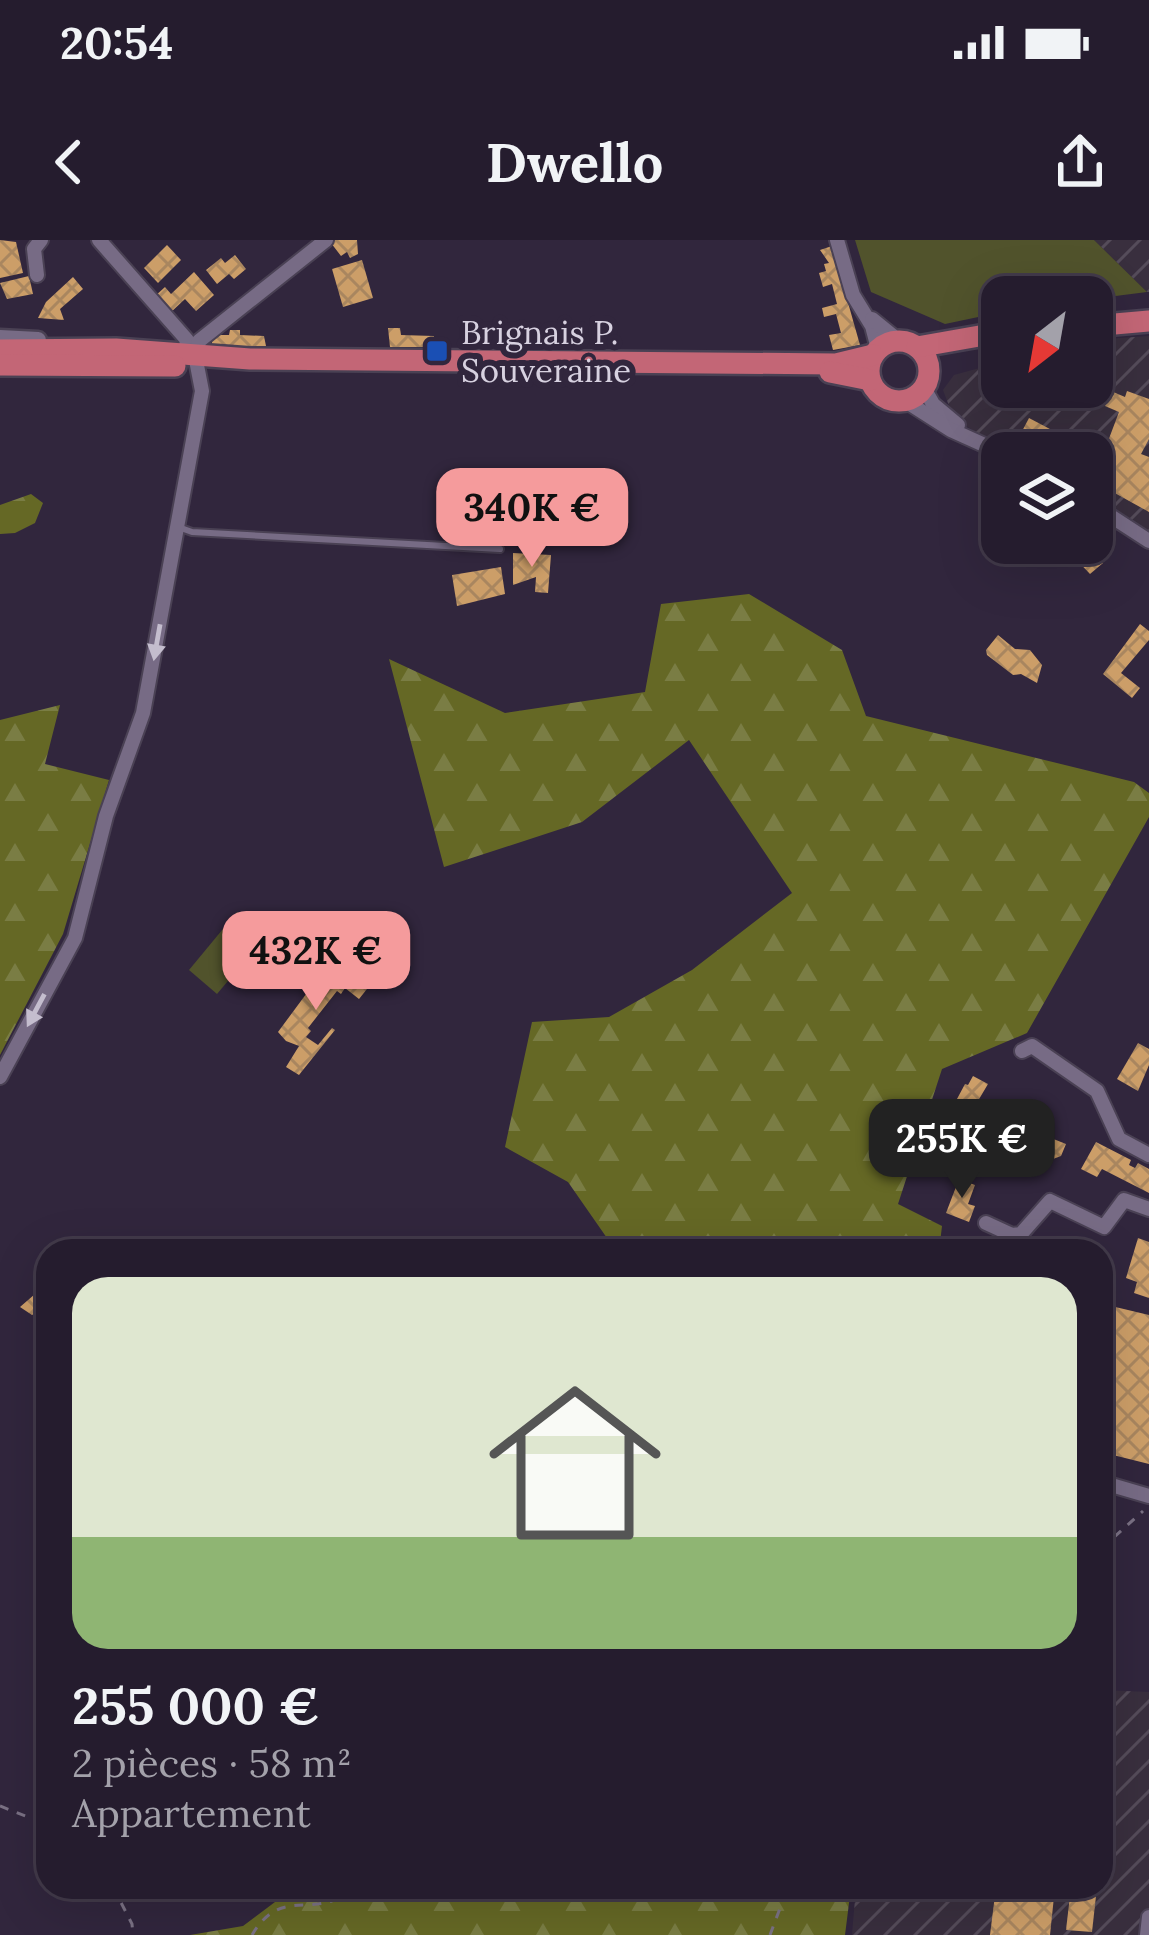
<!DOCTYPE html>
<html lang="fr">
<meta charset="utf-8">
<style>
body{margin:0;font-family:Lora,serif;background:#2d2536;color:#f1f3f6;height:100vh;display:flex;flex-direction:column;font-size:45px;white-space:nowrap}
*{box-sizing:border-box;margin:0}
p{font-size:39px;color:#a3a1aa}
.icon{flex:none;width:66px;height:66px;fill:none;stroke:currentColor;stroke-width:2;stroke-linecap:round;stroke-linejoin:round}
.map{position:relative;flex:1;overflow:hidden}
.side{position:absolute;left:36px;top:999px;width:1077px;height:660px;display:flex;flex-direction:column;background:#251c2e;border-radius:36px;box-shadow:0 12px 48px #0002,0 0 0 3px #423a4a}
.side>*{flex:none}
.needle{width:78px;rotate:211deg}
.fabs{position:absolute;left:981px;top:36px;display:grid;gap:24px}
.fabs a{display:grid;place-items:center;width:132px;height:132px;border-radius:24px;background:#251c2e;box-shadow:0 12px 48px #0002,0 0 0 3px #423a4a;font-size:60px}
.price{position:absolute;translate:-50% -102px;padding:0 27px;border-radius:24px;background:#f59b9c;color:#111;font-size:39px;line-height:78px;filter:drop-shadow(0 3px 6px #0008)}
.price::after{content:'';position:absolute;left:50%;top:72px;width:36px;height:27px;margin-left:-18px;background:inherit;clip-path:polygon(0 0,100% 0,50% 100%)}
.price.on{background:#222;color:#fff}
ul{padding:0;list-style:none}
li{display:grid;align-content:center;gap:24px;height:636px;padding:0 36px}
li span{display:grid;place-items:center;height:372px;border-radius:36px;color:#555}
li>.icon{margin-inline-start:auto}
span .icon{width:216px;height:216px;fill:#fffc;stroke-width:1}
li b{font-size:51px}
.status{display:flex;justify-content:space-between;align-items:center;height:84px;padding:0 60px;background:#251c2e;direction:ltr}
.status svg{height:33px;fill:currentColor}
header{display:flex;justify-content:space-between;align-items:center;height:156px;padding:0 36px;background:#251c2e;font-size:54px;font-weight:800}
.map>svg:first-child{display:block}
.industrial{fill:url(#industrial-furrows)}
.grass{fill:#51532c}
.forest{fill:url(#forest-firs)}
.building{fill:url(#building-cross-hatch)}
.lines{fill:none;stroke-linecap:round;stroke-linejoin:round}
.service-casing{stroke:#4a4154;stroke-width:10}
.minor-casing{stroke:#4a4154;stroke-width:18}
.tertiary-casing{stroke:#4a4154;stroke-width:21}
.primary-casing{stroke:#4a4154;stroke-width:26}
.path{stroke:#7a7184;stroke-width:3;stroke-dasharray:9 9;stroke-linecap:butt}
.service{stroke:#776b85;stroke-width:6}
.minor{stroke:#776b85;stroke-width:14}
.tertiary{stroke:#776b85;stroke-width:16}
.primary{stroke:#c36676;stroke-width:21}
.oneway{fill:#c4bdce}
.transit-dot{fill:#1a4fb4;stroke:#31263d;stroke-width:4.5}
.labels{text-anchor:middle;stroke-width:12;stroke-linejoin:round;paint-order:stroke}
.poi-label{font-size:33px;fill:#d7d1e0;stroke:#31263d;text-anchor:start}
</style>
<div class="status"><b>20:54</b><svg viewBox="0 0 49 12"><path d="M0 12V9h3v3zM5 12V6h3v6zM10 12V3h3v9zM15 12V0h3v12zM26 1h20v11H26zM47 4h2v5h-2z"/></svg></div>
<header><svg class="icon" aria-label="back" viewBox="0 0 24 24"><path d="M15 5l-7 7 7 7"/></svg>Dwello<svg class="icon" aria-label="share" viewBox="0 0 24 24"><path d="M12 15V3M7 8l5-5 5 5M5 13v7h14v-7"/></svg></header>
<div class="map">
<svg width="1149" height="1695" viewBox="0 0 1149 1695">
<defs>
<pattern id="industrial-furrows" width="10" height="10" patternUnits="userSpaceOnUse" patternTransform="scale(3)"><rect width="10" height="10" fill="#392f3e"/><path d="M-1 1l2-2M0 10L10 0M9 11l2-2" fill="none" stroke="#554c5a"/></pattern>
<pattern id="forest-firs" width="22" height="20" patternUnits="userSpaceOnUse" patternTransform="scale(3)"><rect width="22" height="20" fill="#656825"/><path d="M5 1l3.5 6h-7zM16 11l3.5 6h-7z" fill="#7a7d44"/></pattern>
<pattern id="building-cross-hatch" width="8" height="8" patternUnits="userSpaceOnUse" patternTransform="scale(3)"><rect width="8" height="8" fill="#cc9e68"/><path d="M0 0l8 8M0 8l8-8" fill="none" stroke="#a9865f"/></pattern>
</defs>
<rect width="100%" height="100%" fill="#31263d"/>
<g class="industrial">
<polygon points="1094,0 1149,0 1149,52 1147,52"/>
<polygon points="1149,96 1149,298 1092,261 1092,213 1012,213 954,179 943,150 954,135 1002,122 1002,147 1092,147 1092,100"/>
<polygon points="1101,1450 1149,1452 1149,1695 852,1695 856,1647 1101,1647"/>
</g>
<g class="grass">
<polygon points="855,0 1094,0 1147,52 1092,59 1002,57 1002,72 945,84 871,52"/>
<polygon points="237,672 266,696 217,754 189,730"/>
</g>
<g class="forest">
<polygon points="31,254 43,263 35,283 15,293 0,294 0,265"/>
<polygon points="749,354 842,410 866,476 1134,542 1149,553 1149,577 1027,793 942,829 898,964 942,986 939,1011 616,1011 568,942 505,907 532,782 609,777 692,730 792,653 689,500 582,582 444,627 389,419 505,473 645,452 661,364"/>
<polygon points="60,465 45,524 109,540 63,694 0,815 0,480"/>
<polygon points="295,1647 851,1647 845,1695 190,1695 243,1686"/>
</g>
<g class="building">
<polygon points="0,0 16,2 23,33 0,38"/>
<polygon points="335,0 357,0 358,14 350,18 347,12 341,16 331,3"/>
<polygon points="167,5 181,20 158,43 144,28"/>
<polygon points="832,6 860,105 833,110 829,95 841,93 836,74 824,77 822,68 837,64 832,44 823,47 819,33 826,31 824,24 829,23 820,10"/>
<polygon points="235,15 246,29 234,39 229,34 217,44 206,30 221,18 225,23"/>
<polygon points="362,20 373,58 343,67 332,29"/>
<polygon points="194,32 214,55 196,71 185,59 169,74 154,57 165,47 171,54"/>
<polygon points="29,36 33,54 7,59 0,43"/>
<polygon points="73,37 83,49 60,69 64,80 38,78 46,62"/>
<polygon points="388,88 400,88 401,95 434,96 434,107 390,107"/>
<polygon points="230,90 240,90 240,95 264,96 266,106 212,106 212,95 229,95"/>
<polygon points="1111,151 1125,157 1127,151 1149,159 1149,199 1141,214 1149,217 1149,272 1093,241 1119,172 1105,166"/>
<polygon points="1029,178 1067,198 1059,213 1050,213 1019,197"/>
<polygon points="1086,304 1103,323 1090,334 1073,316"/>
<polygon points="513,313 551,315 548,353 535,352 536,337 513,345"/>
<polygon points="501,327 505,354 457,366 452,335"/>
<polygon points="1140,384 1149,391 1149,400 1121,433 1140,448 1132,458 1103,434"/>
<polygon points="998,395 1015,409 1030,410 1042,425 1037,443 1021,434 1013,435 987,415 986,410"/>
<polygon points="332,719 367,749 359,759 345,748 341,754 337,751 308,788 311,791 306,797 318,805 332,788 335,790 299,835 286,827 299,806 286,801 278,792"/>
<polygon points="1138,803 1149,809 1149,825 1138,851 1117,839"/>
<polygon points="973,836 988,844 972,871 975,872 968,886 962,882 956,894 942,887 965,844 968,845"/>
<polygon points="1034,885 1043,889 1041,894 1066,904 1061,916 1053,919 1046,916 1039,933 1017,923 1023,911 1031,915 1034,909 1035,903 1027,899"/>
<polygon points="1096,902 1131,920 1129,925 1135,928 1138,923 1149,929 1149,953 1102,929 1097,937 1081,929"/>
<polygon points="959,939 975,945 968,964 975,966 969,982 946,973"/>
<polygon points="1138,998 1149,1002 1149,1058 1134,1053 1137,1042 1126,1038"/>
<polygon points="35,1054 37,1059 48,1056 48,1064 32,1075 20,1067"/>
<polygon points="1107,1065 1149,1075 1149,1224 1101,1212 1101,1090"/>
<polygon points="1101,1531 1116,1532 1112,1579 1101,1578"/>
<polygon points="996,1647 1055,1647 1050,1695 990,1695"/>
<polygon points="1071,1647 1097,1647 1092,1692 1066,1690"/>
</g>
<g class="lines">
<defs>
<polyline id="service" points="181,288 192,292 500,309"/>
<g id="minor">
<polyline points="99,0 187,100 185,114"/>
<polyline points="837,0 853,55 872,86 878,109"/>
<polyline points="37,35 34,9 41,0"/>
<polyline points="872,79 899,101"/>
<polyline points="924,148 933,164 958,185"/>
<polyline points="904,160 951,190 1002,213"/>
<polyline points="1092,264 1149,301"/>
<polyline points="1022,811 1032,806 1097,851 1119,899 1149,915"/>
<polyline points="0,837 75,698 106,576 143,473 202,151 195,115 199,101 326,0"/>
<polyline points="986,983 1012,995 1021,994 1050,961 1104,987 1124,960 1149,969"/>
<polyline points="1101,1242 1149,1256"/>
<polyline points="1147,1695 1149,1677"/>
</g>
<polyline id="tertiary" points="0,98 38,100"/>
<g id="primary">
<polyline points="1092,86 1149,81"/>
<circle cx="899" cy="131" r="30"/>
<polyline points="917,107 1002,92"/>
<polyline points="0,110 116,109 250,119 836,124 873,115"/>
<polyline points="0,125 175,126"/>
<polyline points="830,132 870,140"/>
</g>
</defs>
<use href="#service" class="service-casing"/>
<use href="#minor" class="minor-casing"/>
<use href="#tertiary" class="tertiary-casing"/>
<use href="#primary" class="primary-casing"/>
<g class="path">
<polyline points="1101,1309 1143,1271"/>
<polyline points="0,1566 48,1585"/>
<polyline points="113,1647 132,1684 133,1695"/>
<path d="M 252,1695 C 278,1651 305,1673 337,1659 C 343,1657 347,1651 352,1647"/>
<polyline points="770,1695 788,1647"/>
</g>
<use href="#service" class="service"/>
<use href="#minor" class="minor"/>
<use href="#tertiary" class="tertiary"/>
<use href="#primary" class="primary"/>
</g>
<defs><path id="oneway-solid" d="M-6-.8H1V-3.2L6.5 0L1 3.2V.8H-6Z" transform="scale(3)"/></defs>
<g class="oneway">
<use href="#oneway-solid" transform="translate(157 402) rotate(100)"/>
<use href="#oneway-solid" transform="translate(36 770) rotate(118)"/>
</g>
<rect class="transit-dot" x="425" y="99" width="24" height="24" rx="6"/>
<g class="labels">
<g class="poi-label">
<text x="461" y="104">Brignais P.<tspan x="461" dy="38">Souveraine</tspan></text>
</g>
</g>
</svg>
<div class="fabs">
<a><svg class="needle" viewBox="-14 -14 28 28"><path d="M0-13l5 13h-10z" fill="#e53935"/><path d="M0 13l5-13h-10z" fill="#a3a1aa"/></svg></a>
<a><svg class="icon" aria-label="layers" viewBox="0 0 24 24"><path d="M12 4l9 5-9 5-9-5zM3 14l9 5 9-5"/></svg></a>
</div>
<b class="price" style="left:532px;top:330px">340K €</b>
<b class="price" style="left:316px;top:773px">432K €</b>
<b class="price on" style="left:962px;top:961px">255K €</b>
<section class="side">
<ul>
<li><span style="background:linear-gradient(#dfe7d0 70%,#8fb573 0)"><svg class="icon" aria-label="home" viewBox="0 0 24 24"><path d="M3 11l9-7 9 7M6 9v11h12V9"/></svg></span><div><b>255 000 €</b><p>2 pièces · 58 m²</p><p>Appartement</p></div></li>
</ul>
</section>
</div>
